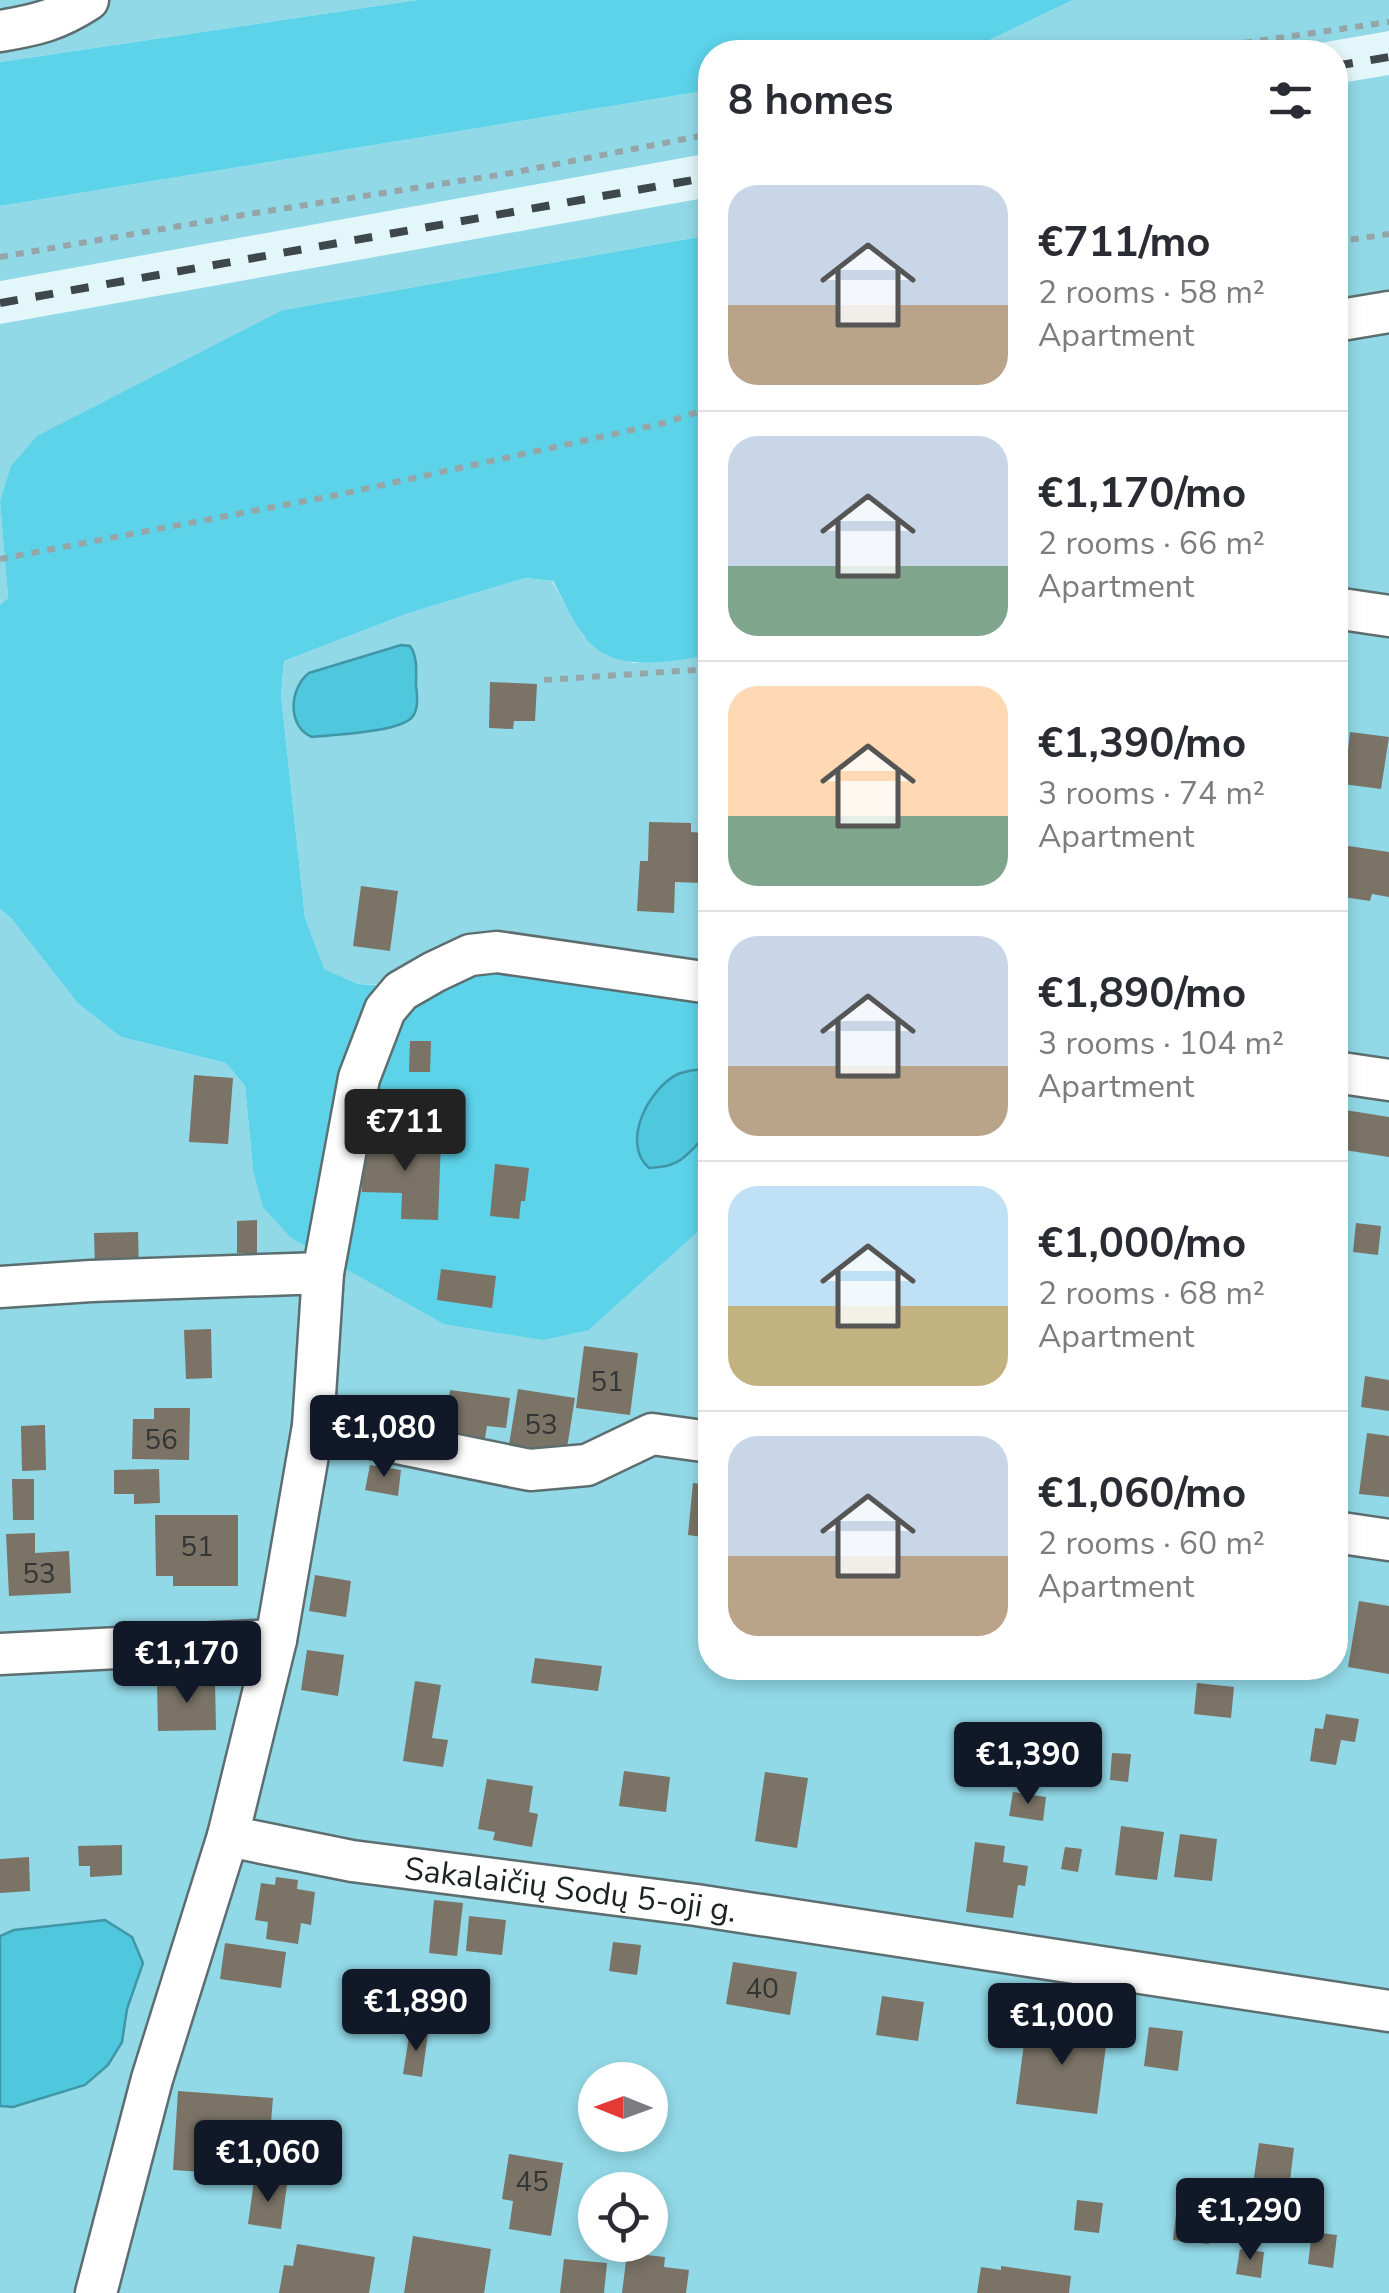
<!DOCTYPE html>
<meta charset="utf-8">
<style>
body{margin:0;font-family:"Nunito Sans",sans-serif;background:#f2f2f3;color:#2b2b33;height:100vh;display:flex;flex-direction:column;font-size:38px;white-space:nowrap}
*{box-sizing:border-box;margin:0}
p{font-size:32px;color:#7c7c81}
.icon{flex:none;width:55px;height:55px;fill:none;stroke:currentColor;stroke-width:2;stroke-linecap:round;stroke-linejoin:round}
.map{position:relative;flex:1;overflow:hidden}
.drawer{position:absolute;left:698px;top:40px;width:650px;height:1640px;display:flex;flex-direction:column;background:#fff;border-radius:40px;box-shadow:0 5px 15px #0003}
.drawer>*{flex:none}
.needle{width:65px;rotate:271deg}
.fabs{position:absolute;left:578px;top:2062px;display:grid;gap:20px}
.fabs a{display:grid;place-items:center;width:90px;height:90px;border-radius:50%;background:#fff;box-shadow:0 5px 15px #0003;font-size:50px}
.price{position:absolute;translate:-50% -85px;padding:0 22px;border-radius:10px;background:#111827;color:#fff;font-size:32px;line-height:65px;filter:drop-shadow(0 2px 5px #0008)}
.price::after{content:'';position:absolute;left:50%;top:60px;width:30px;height:22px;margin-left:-15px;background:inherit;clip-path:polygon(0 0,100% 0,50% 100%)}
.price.active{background:#222;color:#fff}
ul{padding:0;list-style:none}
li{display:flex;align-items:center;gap:30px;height:250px;padding:0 30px}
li+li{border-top:2px solid #e1e1e2}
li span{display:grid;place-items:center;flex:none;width:280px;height:200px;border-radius:30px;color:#555}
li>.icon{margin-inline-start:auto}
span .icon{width:120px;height:120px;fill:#fffc;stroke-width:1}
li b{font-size:42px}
h2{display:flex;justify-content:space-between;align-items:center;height:120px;padding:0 30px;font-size:42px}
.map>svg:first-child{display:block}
.green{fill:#92d9e7;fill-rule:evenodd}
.forest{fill:#5cd3e9}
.water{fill:#4fc8dd;stroke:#3f96a6;stroke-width:2.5}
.building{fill:#7a7366}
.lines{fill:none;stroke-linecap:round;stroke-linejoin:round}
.street-casing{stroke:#5d6e71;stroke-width:45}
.path{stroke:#96a5a8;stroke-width:6;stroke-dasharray:8 8;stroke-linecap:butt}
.street{stroke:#fff;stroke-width:40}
.rail{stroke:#3e4749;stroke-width:8;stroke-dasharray:18 18;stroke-linecap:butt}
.labels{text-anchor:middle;stroke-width:8;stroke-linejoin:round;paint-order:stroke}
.number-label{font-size:28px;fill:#333634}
.street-label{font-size:32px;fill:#1b2224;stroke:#e3f6fa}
</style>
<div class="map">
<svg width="1389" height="2293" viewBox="0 0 1389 2293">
<rect width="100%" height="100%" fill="#e3f6fa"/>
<g class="green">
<polygon points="0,0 417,0 0,62"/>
<polygon points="1073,0 1389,0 1389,31 1268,52 939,52 977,46"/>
<path d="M 1389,75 L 1389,2293 L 0,2293 L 0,909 L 12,919 L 121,1037 L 226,1063 L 245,1086 L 253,1170 L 291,1238 L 355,1273 L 589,1330 L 710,1221 L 710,1668 L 1335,1668 L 1335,84 ZM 595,2080 L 650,2080 L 650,2135 L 595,2135 ZM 595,2190 L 650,2190 L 650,2245 L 595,2245 Z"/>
<polygon points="710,90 710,153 0,281 0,206"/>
<polygon points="710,197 710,235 283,310 0,501 8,598 0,605 0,324"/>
<polygon points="525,578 552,581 584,637 633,663 710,656 710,998 358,984 323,969 305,918 281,695 284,661 409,613"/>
</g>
<g class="forest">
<polygon points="417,0 1073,0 977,46 939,52 710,52 710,90 0,206 0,62"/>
<path d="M 710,235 L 710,656 C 668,660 614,676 584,636 C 572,620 563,599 553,581 L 525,578 L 409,613 L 284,661 L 281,695 L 305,918 L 324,969 L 358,984 L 425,988 L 493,967 L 710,998 L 710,1068 L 707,1068 L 699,1141 L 710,1133 L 710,1221 L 589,1330 L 543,1340 L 444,1324 L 291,1238 L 263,1207 L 253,1170 L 245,1086 L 226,1063 L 121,1037 L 78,1003 L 12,919 L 0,909 L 0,605 L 8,598 L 0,502 L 11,466 L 37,436 L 283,310 Z"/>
</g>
<g class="water">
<path d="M 401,645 L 410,646 C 418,657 416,671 416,685 C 417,695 419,707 413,716 C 403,732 332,735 312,737 C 287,727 289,688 309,673 Z"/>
<path d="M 710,1068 L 710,1133 C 685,1153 685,1167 649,1168 C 620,1143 649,1088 678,1074 C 687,1070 701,1069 710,1068 Z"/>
<polygon points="105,1920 132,1937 143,1963 127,2009 122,2042 108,2065 85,2085 13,2107 0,2106 0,1936 14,1930"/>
</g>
<g class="building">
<polygon points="490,682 537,684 535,721 514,721 513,729 489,728"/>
<polygon points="1350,732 1389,737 1381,789 1335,783 1337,749 1348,750"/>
<polygon points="649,822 691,823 691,832 703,833 701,883 675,882 674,913 637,911 640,861 648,861"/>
<polygon points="1335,844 1389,852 1389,897 1372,894 1370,901 1337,896"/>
<polygon points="361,886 398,891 390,951 353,946"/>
<polygon points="410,1041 431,1041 430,1072 409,1072"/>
<polygon points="194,1075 233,1078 228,1144 189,1142"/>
<polygon points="1345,1110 1389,1117 1389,1157 1338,1149"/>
<polygon points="363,1138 441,1140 438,1220 401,1219 402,1193 362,1192"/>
<polygon points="495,1164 529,1168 525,1201 521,1201 519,1219 490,1216"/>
<polygon points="257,1220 257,1253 237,1253 237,1221"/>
<polygon points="1356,1223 1381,1226 1378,1255 1353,1252"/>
<polygon points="138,1232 139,1269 95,1270 94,1233"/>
<polygon points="441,1269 496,1276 492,1308 437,1300"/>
<polygon points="211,1329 212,1378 186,1379 184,1330"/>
<polygon points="584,1346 638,1353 630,1415 576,1408"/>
<polygon points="1365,1376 1389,1380 1389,1411 1361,1407"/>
<polygon points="518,1389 575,1398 565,1460 508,1451"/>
<polygon points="450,1390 510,1398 506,1428 487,1426 484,1444 443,1438"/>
<polygon points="154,1408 190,1408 189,1460 132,1459 133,1419 154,1419"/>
<polygon points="45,1425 46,1470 22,1471 21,1426"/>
<polygon points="1367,1433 1389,1436 1389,1497 1359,1494"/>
<polygon points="370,1465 401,1470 398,1496 365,1490"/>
<polygon points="159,1469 160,1503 134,1504 134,1494 114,1494 114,1470"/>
<polygon points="12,1479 34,1479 34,1520 13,1520"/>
<polygon points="693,1483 710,1485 710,1557 701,1556 703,1537 688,1535"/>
<polygon points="155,1515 238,1515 238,1586 173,1586 173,1576 156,1576"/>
<polygon points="35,1533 35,1553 69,1551 71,1593 9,1596 6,1534"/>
<polygon points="315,1575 351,1581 346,1617 309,1611"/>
<polygon points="1359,1601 1389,1606 1389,1674 1348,1667"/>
<polygon points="307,1650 344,1655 338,1696 301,1690"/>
<polygon points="535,1658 602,1666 598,1691 531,1683"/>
<polygon points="215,1680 216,1730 158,1731 157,1681"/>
<polygon points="415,1681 441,1685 432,1738 448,1740 443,1767 403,1761"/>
<polygon points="1197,1683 1234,1687 1231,1718 1194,1714"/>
<polygon points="1326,1714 1359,1719 1355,1742 1341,1740 1336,1765 1310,1761 1315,1728 1323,1729"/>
<polygon points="1009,1751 1027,1753 1024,1777 1006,1774"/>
<polygon points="1112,1753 1131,1754 1128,1782 1110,1780"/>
<polygon points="624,1771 670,1777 666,1812 619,1806"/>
<polygon points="765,1772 808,1778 797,1848 755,1841"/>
<polygon points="487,1779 533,1786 529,1812 538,1814 532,1847 493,1840 495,1832 478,1829"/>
<polygon points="1013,1792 1046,1797 1043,1821 1009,1816"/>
<polygon points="1121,1826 1164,1832 1157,1880 1115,1875"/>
<polygon points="1180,1834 1217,1839 1212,1881 1174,1877"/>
<polygon points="975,1842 1005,1846 1003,1862 1028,1866 1025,1886 1018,1885 1013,1918 966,1912"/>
<polygon points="122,1845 122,1875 90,1877 90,1866 79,1866 78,1846"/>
<polygon points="1065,1847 1082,1849 1078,1872 1061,1869"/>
<polygon points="29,1857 30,1891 0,1893 0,1859"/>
<polygon points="276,1877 298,1880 297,1889 315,1892 311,1925 301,1923 298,1944 266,1939 268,1922 255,1920 261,1883 275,1885"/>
<polygon points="434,1900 463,1903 457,1956 429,1953"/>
<polygon points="469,1916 506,1920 502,1955 466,1951"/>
<polygon points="613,1942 641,1945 637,1975 609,1971"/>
<polygon points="225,1943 286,1952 281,1988 220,1979"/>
<polygon points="733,1962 797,1972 790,2015 726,2004"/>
<polygon points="882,1996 924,2002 918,2041 876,2035"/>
<polygon points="1027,2021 1108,2031 1097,2114 1016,2104"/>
<polygon points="1149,2027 1183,2031 1178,2071 1144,2066"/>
<polygon points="410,2030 428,2033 422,2077 403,2074"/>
<polygon points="178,2091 273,2098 269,2146 219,2142 216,2173 173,2170"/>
<polygon points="1259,2143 1294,2148 1288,2196 1252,2191"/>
<polygon points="509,2154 563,2163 551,2236 509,2229 513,2201 502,2199"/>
<polygon points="254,2181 287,2185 281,2229 248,2224"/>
<polygon points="1077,2200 1103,2203 1099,2233 1074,2230"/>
<polygon points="1176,2215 1212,2219 1209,2244 1173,2240"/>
<polygon points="1312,2232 1337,2235 1333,2268 1308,2264"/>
<polygon points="413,2236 491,2249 484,2293 404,2293"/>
<polygon points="297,2244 375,2257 369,2293 279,2293 284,2265 293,2266"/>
<polygon points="1240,2249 1264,2252 1261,2278 1236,2274"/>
<polygon points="627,2253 665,2257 664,2267 689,2270 686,2293 622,2293"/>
<polygon points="564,2259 607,2263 604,2293 560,2293"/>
<polygon points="1001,2266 1071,2276 1069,2293 977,2293 981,2267 1001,2270"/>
</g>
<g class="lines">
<defs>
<g id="street">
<path d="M 0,31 C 37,25 57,20 88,0"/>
<polyline points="1335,321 1389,312"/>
<polyline points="1335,608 1389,616"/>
<polyline points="1335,1072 1389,1080"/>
<polyline points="323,1273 359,1078 385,1010 401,991 434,972 470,955 497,952 710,983"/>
<polyline points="0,1287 91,1281 323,1273 313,1426 530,1470 587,1465 652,1434 710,1442"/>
<polyline points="1335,1532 1389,1540"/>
<polyline points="276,1640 313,1426"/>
<path id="s1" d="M 0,1654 L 276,1640 L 228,1836 L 352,1861 L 696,1905 L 1389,2011"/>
<polyline points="96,2293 152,2079 228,1836"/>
</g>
</defs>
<use href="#street" class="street-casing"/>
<g class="path">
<polyline points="1181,52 1389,22"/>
<polyline points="1335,242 1389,234"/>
<polyline points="0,257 255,213 511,173 710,134"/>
<polyline points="0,559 337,495 664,423 710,408"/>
<polyline points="544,680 710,669"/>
</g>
<use href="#street" class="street"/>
<g class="rail">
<polyline points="1335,66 1389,57"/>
<polyline points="0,303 710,177"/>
</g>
</g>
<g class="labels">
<g class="number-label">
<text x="607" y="1391">51</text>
<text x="541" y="1434">53</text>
<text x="161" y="1449">56</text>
<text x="197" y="1556">51</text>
<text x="39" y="1583">53</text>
<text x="762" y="1998">40</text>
<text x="532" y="2191">45</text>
</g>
<g class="street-label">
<text dy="11" stroke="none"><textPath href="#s1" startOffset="825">Sakalaičių Sodų 5-oji g.</textPath></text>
</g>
</g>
</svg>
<div class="fabs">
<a><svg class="needle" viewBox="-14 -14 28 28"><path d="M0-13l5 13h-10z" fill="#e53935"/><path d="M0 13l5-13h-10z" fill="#7c7c81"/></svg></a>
<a><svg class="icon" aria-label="locate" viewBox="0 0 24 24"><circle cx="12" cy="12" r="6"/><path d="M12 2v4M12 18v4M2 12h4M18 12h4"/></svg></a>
</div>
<b class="price active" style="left:405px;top:1174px">€711</b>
<b class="price" style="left:384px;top:1480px">€1,080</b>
<b class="price" style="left:187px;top:1706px">€1,170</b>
<b class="price" style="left:1028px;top:1807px">€1,390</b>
<b class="price" style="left:416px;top:2054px">€1,890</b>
<b class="price" style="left:1062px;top:2068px">€1,000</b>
<b class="price" style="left:268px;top:2205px">€1,060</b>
<b class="price" style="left:1250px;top:2263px">€1,290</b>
<section class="drawer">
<h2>8 homes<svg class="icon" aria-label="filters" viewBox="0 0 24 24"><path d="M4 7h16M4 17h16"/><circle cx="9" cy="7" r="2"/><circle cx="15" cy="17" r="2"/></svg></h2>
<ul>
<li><span style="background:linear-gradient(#c9d6e8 60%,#b9a48a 0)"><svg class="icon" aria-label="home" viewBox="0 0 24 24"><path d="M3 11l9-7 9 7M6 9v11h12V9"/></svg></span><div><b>€711/mo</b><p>2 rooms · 58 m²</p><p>Apartment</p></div></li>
<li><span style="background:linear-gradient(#c9d6e8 65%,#7fa58c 0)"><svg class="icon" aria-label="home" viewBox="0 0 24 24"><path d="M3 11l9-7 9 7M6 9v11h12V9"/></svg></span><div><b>€1,170/mo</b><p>2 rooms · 66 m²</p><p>Apartment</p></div></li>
<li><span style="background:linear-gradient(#ffd9b3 65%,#7fa58c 0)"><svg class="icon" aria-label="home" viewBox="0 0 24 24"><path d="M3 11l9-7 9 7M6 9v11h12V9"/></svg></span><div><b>€1,390/mo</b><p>3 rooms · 74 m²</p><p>Apartment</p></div></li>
<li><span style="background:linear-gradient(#c9d6e8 65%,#b9a48a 0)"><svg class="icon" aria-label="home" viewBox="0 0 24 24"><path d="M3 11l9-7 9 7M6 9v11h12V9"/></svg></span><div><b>€1,890/mo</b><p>3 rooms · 104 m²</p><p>Apartment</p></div></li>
<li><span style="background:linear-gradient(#bfe0f5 60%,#c2b280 0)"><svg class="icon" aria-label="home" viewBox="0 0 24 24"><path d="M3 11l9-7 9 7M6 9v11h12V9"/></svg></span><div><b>€1,000/mo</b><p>2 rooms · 68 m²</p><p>Apartment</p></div></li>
<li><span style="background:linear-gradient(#c9d6e8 60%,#b9a48a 0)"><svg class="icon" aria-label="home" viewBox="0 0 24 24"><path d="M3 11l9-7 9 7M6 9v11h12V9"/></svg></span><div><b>€1,060/mo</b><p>2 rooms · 60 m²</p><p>Apartment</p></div></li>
</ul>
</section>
</div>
